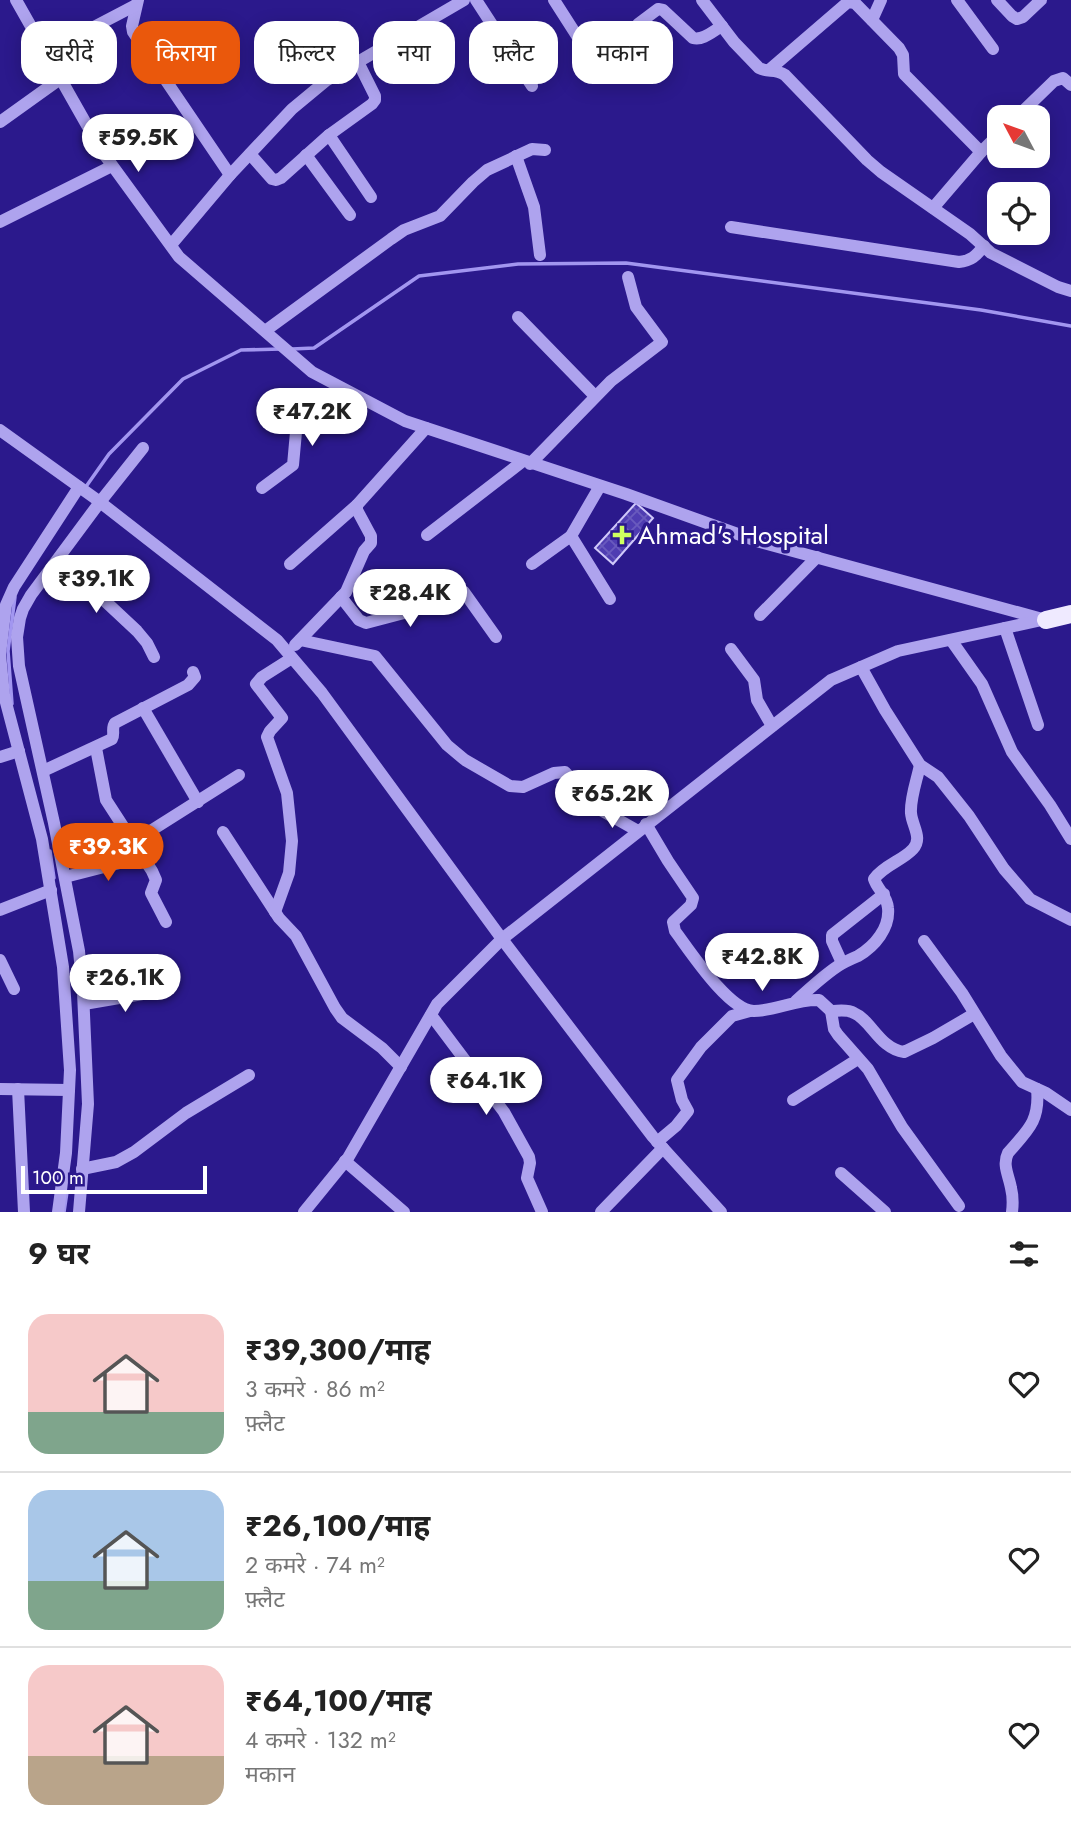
<!DOCTYPE html>
<html lang="hi">
<meta charset="utf-8">
<style>
body{margin:0;font-family:Jost,"Noto Sans Devanagari",sans-serif;background:#f6f6f6;color:#222;height:100vh;display:flex;flex-direction:column;font-size:26px;white-space:nowrap}
*{box-sizing:border-box;margin:0}
p{font-size:23px;color:#767676}
.icon{flex:none;width:38px;height:38px;fill:none;stroke:currentColor;stroke-width:2;stroke-linecap:round;stroke-linejoin:round}
.map{position:relative;height:1212px;overflow:hidden}
.details{display:flex;flex-direction:column;background:#fff;flex:1}
.details>*{flex:none}
.banner{position:absolute;left:21px;top:21px;width:700px;height:63px;display:flex;gap:14px}
.needle{width:46px;rotate:311deg}
.fabs{position:absolute;left:987px;top:105px;display:grid;gap:14px}
.fabs a{display:grid;place-items:center;width:63px;height:63px;border-radius:14px;background:#fff;box-shadow:0 4px 18px #0003;font-size:35px}
.scale{position:absolute;left:21px;bottom:18px;width:186px;box-sizing:border-box;padding-left:7px;border:4px solid #fff;border-top:0;font-size:19px;line-height:24px;white-space:nowrap;color:#fff;-webkit-text-stroke:5px #2b198c;paint-order:stroke}
.price{position:absolute;translate:-50% -60px;padding:0 16px;border-radius:24px;background:#fff;color:#222;font-size:23px;line-height:46px;filter:drop-shadow(0 2px 4px #0008)}
.price::after{content:'';position:absolute;left:50%;top:42px;width:21px;height:16px;margin-left:-10px;background:inherit;clip-path:polygon(0 0,100% 0,50% 100%)}
.price.active{background:#ea580c;color:#fff}
ul{padding:0;list-style:none}
li{display:flex;align-items:center;gap:21px;height:175px;padding:0 28px}
li+li{border-top:2px solid #e0e0e0}
li span{display:grid;place-items:center;flex:none;width:196px;height:140px;border-radius:21px;color:#555}
li>.icon{margin-inline-start:auto}
span .icon{width:84px;height:84px;fill:#fffc;stroke-width:1}
li b{font-size:30px}
h2{display:flex;justify-content:space-between;align-items:center;height:84px;padding:0 28px;font-size:30px}
.tag{padding:0 24px;border-radius:21px;background:#fff;box-shadow:0 4px 18px #0003;font-size:24px;line-height:63px}
.tag.active{background:#ea580c;color:#fff}
.map>svg:first-child{display:block}
.lines{fill:none;stroke-linecap:round;stroke-linejoin:round}
.stream{stroke:#a296f0;stroke-width:3.5}
.building{fill:url(#building-cross-hatch);stroke:#d0c9fa;stroke-width:2}
.minor{stroke:#aea3ee;stroke-width:12}
.major{stroke:#efeaff;stroke-width:18}
.poi-dot{fill:#ceff60;stroke:#2b198c;stroke-width:2.5}
.labels{text-anchor:middle;stroke-width:7;stroke-linejoin:round;paint-order:stroke}
.poi-label{font-size:26px;fill:#fff;stroke:#2b198c;text-anchor:start}
</style>
<div class="map">
<svg width="1071" height="1212" viewBox="0 0 1071 1212">
<defs>
<pattern id="building-cross-hatch" width="8" height="8" patternUnits="userSpaceOnUse" patternTransform="scale(1.75)"><rect width="8" height="8" fill="#4f3db2"/><path d="M0 0l8 8M0 8l8-8" fill="none" stroke="#695abe"/></pattern>
</defs>
<rect width="100%" height="100%" fill="#2b198c"/>
<g class="lines">
<g class="stream">
<polyline points="292,349 314,348 419,276 518,264 626,263 981,310 1071,326"/>
<polyline points="85,488 109,454 183,379 241,350 281,349"/>
<polyline points="12,704 8,651 15,597"/>
<polyline points="50,851 54,878"/>
<polyline points="64,1212 67,1192"/>
</g>
</g>
<polygon class="building" points="636,503 653,518 613,564 595,548"/>
<g class="lines">
<g class="minor">
<polyline points="16,0 101,150 179,257 312,372 405,421 626,494 760,542 1046,620"/>
<polyline points="138,0 132,26 133,32 230,175"/>
<polyline points="476,0 532,86"/>
<polyline points="554,0 586,50"/>
<path d="M 702,0 L 734,42 L 759,68 C 768,73 775,68 785,75 L 867,160 L 881,172 L 970,234 L 991,253 L 1058,287 L 1071,291"/>
<polyline points="957,0 993,49"/>
<polyline points="997,0 1012,16 1017,19 1023,17 1041,0"/>
<polyline points="872,20 881,0"/>
<path d="M 638,24 L 658,9 L 663,10 L 693,38 C 703,41 713,31 722,26"/>
<polyline points="46,52 136,5"/>
<polyline points="769,70 848,2 855,3 899,48 903,55 904,74 981,152"/>
<polyline points="1017,117 1054,81 1063,78 1071,85"/>
<polyline points="0,122 60,79"/>
<polyline points="329,135 371,197"/>
<polyline points="250,154 272,179 276,180 281,178 329,135 372,104 375,100 375,96 358,62"/>
<polyline points="306,155 350,215"/>
<polyline points="516,156 534,207 540,255"/>
<polyline points="933,208 981,152 999,134"/>
<polyline points="0,222 112,166"/>
<path d="M 731,227 L 959,262 C 971,261 976,256 984,246"/>
<polyline points="171,245 230,175 292,109 327,80 464,0"/>
<polyline points="518,317 595,396"/>
<polyline points="265,331 391,239 404,230 440,216 473,182 487,170 532,149 545,150"/>
<polyline points="0,430 96,499 277,640 322,693 502,939 653,1137 721,1212"/>
<polyline points="530,464 611,381 662,342 636,307 628,277"/>
<polyline points="262,488 293,465 296,432 302,423 364,400"/>
<polyline points="427,535 523,461"/>
<polyline points="571,536 610,599"/>
<polyline points="59,558 137,631 147,643 154,657"/>
<polyline points="290,564 357,505"/>
<polyline points="532,564 571,536 600,486"/>
<polyline points="341,597 359,620 366,623 404,613 455,589 464,592 496,637"/>
<polyline points="760,615 817,557"/>
<polyline points="1005,628 1038,725"/>
<polyline points="300,640 375,656 447,745 465,760 510,786 523,787 554,773 565,772 599,809 638,831"/>
<polyline points="951,640 982,684 1012,752 1050,805 1071,839"/>
<polyline points="295,645 346,592 364,551 371,543 371,536 357,510 357,505 426,428"/>
<polyline points="731,649 754,680 757,700 772,726"/>
<polyline points="861,667 885,710 920,765 938,777 969,816 1004,869 1030,899 1071,920"/>
<polyline points="143,708 198,802"/>
<polyline points="96,748 106,800 152,871 156,880 151,893 166,922"/>
<polyline points="0,757 19,751"/>
<path d="M 43,771 L 112,739 C 115,734 111,728 115,723 L 188,685 L 195,677 L 193,672"/>
<path d="M 646,824 L 668,861 L 693,898 L 691,905 L 673,922 L 675,931 C 690,951 729,1011 754,1011 C 776,1011 796,999 819,1000 L 831,1011 C 839,1011 847,1009 854,1013 C 871,1020 880,1049 904,1052 L 933,1038 L 974,1014"/>
<polyline points="223,832 279,918 296,936 335,1008 342,1018 382,1048 401,1067"/>
<polyline points="133,842 239,775"/>
<polyline points="65,877 143,857"/>
<polyline points="0,910 51,890"/>
<polyline points="275,912 289,873 292,841 287,793 267,737 270,731 282,718 256,684 262,677 292,658"/>
<polyline points="924,941 962,993 1001,1056 1022,1082 1046,1093 1071,1110"/>
<polyline points="0,960 14,989"/>
<polyline points="842,963 832,941 832,935 884,894"/>
<path d="M 796,1001 C 810,988 823,976 838,966 C 844,962 851,959 858,956 C 875,946 890,928 888,908 C 887,895 877,889 874,879 C 884,865 902,861 913,849 C 923,838 912,826 911,813 C 910,798 917,780 920,765"/>
<polyline points="84,1004 160,991"/>
<polyline points="831,1011 834,1029 838,1035 868,1069 902,1127 959,1206"/>
<polyline points="431,1015 504,1112 529,1157 530,1163 527,1178 542,1212"/>
<polyline points="0,1089 69,1090"/>
<polyline points="18,1089 24,1212"/>
<polyline points="793,1100 858,1059"/>
<polyline points="657,1142 676,1126 688,1111 682,1100 677,1080 701,1047 732,1016 750,1011"/>
<polyline points="345,1161 404,1212"/>
<polyline points="82,1169 116,1162 134,1152 186,1113 249,1075"/>
<polyline points="841,1173 885,1212"/>
<polyline points="58,1212 66,1153 70,1070 63,967 42,839 4,695 0,654 6,605 14,587 79,487"/>
<polyline points="79,1212 88,1104 83,992 79,951 54,823 19,666 17,637 20,618 23,609 31,595 100,502 143,448"/>
<polyline points="304,1212 348,1158 437,1004 502,939 831,680 898,651 1042,620"/>
<polyline points="601,1212 663,1148"/>
<path d="M 1012,1212 C 1013,1204 1013,1196 1011,1188 C 1009,1176 1002,1165 1008,1153 C 1028,1130 1040,1121 1037,1089"/>
</g>
<polyline class="major" points="1046,620 1071,614"/>
</g>
<path class="poi-dot" d="M618.5 524.5h7v7h7v7h-7v7h-7v-7h-7v-7h7z"/>
<g class="labels">
<g class="poi-label">
<text x="638" y="544">Ahmad's Hospital</text>
</g>
</g>
</svg>
<div class="fabs">
<a><svg class="needle" viewBox="-14 -14 28 28"><path d="M0-13l5 13h-10z" fill="#e53935"/><path d="M0 13l5-13h-10z" fill="#767676"/></svg></a>
<a><svg class="icon" aria-label="locate" viewBox="0 0 24 24"><circle cx="12" cy="12" r="6"/><path d="M12 2v4M12 18v4M2 12h4M18 12h4"/></svg></a>
</div>
<div class="scale">100 m</div>
<b class="price" style="left:138px;top:174px">₹59.5K</b>
<b class="price" style="left:312px;top:448px">₹47.2K</b>
<b class="price" style="left:96px;top:615px">₹39.1K</b>
<b class="price" style="left:410px;top:629px">₹28.4K</b>
<b class="price" style="left:612px;top:830px">₹65.2K</b>
<b class="price active" style="left:108px;top:883px">₹39.3K</b>
<b class="price" style="left:762px;top:993px">₹42.8K</b>
<b class="price" style="left:125px;top:1014px">₹26.1K</b>
<b class="price" style="left:486px;top:1117px">₹64.1K</b>
<div class="banner">
<a class="tag">खरीदें</a>
<a class="tag active">किराया</a>
<a class="tag">फ़िल्टर</a>
<a class="tag">नया</a>
<a class="tag">फ़्लैट</a>
<a class="tag">मकान</a>
</div>
</div>
<section class="details">
<h2>9 घर<svg class="icon" aria-label="filters" viewBox="0 0 24 24"><path d="M4 7h16M4 17h16"/><circle cx="9" cy="7" r="2"/><circle cx="15" cy="17" r="2"/></svg></h2>
<ul>
<li><span style="background:linear-gradient(#f6c9c9 70%,#7fa58c 0)"><svg class="icon" aria-label="home" viewBox="0 0 24 24"><path d="M3 11l9-7 9 7M6 9v11h12V9"/></svg></span><div><b>₹39,300/माह</b><p>3 कमरे · 86 m²</p><p>फ़्लैट</p></div><svg class="icon" aria-label="heart" viewBox="0 0 24 24"><path d="M12 20l-8-8c-3-5 5-10 8-4 3-6 11-1 8 4z"/></svg></li>
<li><span style="background:linear-gradient(#a9c7e8 65%,#7fa58c 0)"><svg class="icon" aria-label="home" viewBox="0 0 24 24"><path d="M3 11l9-7 9 7M6 9v11h12V9"/></svg></span><div><b>₹26,100/माह</b><p>2 कमरे · 74 m²</p><p>फ़्लैट</p></div><svg class="icon" aria-label="heart" viewBox="0 0 24 24"><path d="M12 20l-8-8c-3-5 5-10 8-4 3-6 11-1 8 4z"/></svg></li>
<li><span style="background:linear-gradient(#f6c9c9 65%,#b9a48a 0)"><svg class="icon" aria-label="home" viewBox="0 0 24 24"><path d="M3 11l9-7 9 7M6 9v11h12V9"/></svg></span><div><b>₹64,100/माह</b><p>4 कमरे · 132 m²</p><p>मकान</p></div><svg class="icon" aria-label="heart" viewBox="0 0 24 24"><path d="M12 20l-8-8c-3-5 5-10 8-4 3-6 11-1 8 4z"/></svg></li>
</ul>
</section>
